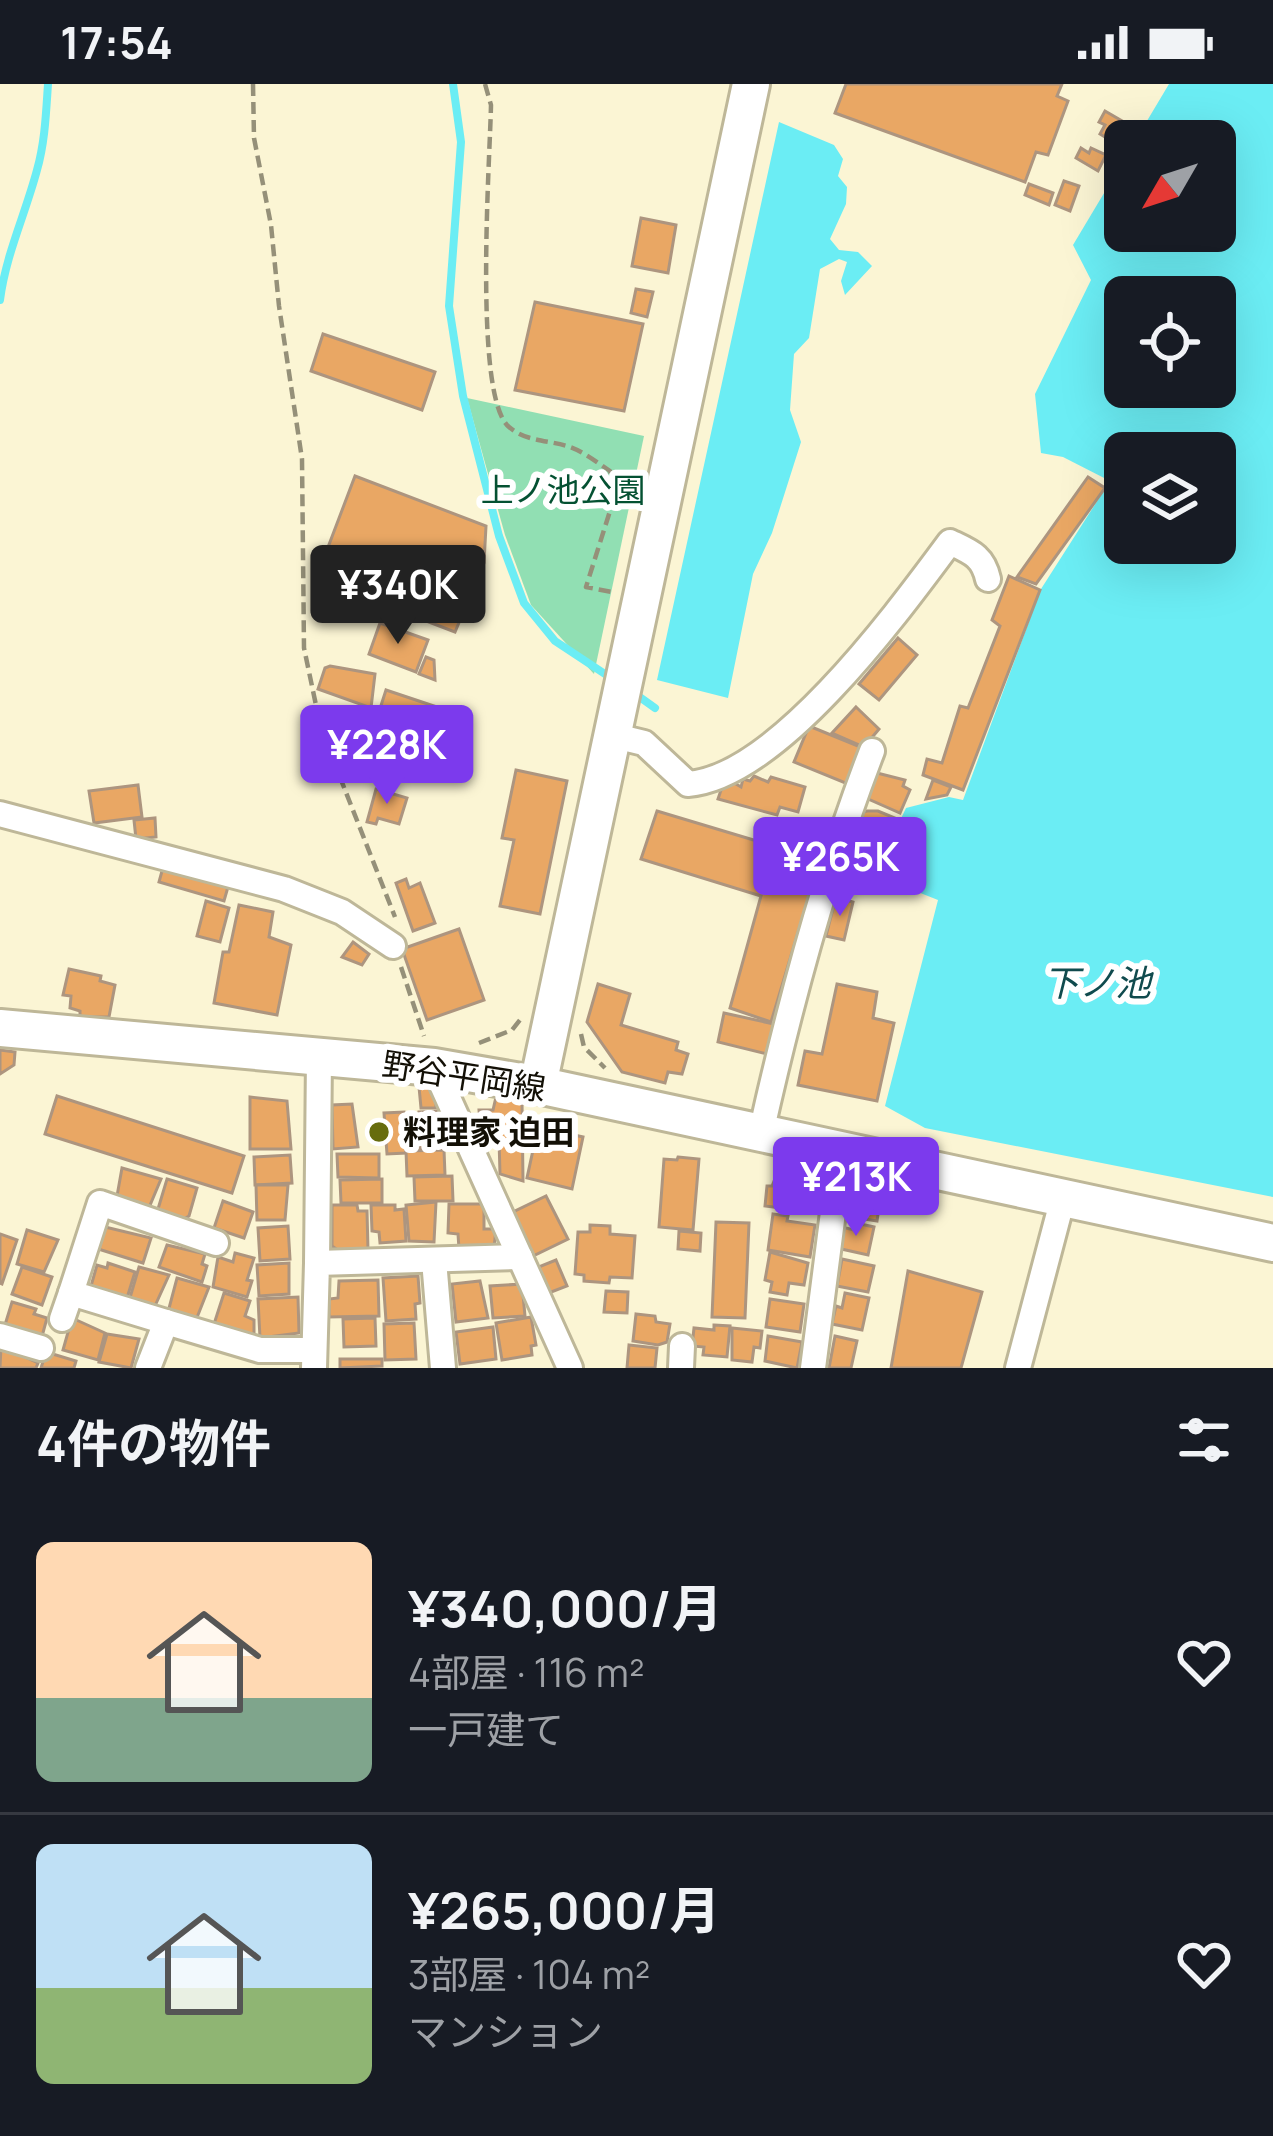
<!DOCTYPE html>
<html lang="ja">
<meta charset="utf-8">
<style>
body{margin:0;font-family:Manrope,"Noto Sans JP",sans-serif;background:#20242c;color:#f1f3f6;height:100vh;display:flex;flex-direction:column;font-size:45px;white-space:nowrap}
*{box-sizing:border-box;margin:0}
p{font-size:39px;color:#9ea1a6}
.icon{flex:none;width:66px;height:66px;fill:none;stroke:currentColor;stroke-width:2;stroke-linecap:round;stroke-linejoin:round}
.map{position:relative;height:1284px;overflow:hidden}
.sheet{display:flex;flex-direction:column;background:#171b24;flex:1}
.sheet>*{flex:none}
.needle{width:78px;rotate:231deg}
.tools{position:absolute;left:1104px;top:36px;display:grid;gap:24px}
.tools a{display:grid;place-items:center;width:132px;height:132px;border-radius:18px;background:#171b24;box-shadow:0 12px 48px #0002;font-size:60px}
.price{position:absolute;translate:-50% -102px;padding:0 27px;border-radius:12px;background:#7c3aed;color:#fff;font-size:39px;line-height:78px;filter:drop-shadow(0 3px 6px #0008)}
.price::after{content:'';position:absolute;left:50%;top:72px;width:36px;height:27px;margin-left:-18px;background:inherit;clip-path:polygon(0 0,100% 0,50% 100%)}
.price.on{background:#222;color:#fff}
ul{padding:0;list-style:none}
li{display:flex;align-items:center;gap:36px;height:300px;padding:0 36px}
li+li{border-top:3px solid #363941}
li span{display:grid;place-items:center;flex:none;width:336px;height:240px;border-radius:18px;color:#555}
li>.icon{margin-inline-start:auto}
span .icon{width:144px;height:144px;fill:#fffc;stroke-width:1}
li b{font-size:51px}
h2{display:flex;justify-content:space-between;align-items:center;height:144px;padding:0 36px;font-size:51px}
.status{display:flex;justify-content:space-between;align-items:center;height:84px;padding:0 60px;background:#171b24;direction:ltr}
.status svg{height:33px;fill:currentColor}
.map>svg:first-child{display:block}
.green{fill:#91dfb3}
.water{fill:#6bedf4;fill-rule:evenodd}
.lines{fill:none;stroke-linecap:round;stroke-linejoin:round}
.stream{stroke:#6bedf4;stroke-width:8}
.building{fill:#e9a764;stroke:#ad957f;stroke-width:3}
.street-casing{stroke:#beb798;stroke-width:30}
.secondary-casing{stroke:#beb798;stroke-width:42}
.path{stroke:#959079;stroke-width:4.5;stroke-dasharray:12 6;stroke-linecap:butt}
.street{stroke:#fff;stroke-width:24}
.secondary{stroke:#fff;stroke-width:36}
.poi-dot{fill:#676c0e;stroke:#fff;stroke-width:4.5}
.labels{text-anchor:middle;stroke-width:12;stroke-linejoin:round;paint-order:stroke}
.park-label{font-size:33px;fill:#045132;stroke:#fff}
.street-label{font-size:33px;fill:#131006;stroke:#fff}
.poi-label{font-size:33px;font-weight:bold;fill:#131006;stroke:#fff;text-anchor:start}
.water-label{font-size:36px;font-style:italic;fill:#104b4e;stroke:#fff}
</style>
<div class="status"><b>17:54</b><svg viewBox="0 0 49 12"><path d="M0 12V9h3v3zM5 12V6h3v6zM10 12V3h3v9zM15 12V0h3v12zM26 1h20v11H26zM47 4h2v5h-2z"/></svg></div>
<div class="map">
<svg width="1273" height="1284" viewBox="0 0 1273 1284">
<rect width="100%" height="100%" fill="#fbf5d4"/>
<polygon class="green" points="467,314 644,352 594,590 531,521 505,451"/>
<g class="water">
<path d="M 1169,0 L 1273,0 L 1273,1113 L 925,1044 L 885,1022 L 938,816 L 842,778 L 841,770 L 881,777 L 906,724 L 949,713 L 963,716 L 1041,505 L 1110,397 L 1063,373 L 1041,369 L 1035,310 L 1091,196 L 1073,161 L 1125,74 L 1125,147 L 1215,147 L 1215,57 L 1135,57 ZM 1125,213 L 1215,213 L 1215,303 L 1125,303 ZM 1125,369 L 1215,369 L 1215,459 L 1125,459 Z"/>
<polygon points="779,38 834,61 843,75 838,92 847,103 846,120 830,155 839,166 858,168 872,182 845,211 841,197 847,178 839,175 820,185 809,254 794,270 790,326 801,358 772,449 753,490 728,614 657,596"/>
</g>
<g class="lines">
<g class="stream">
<polyline points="453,0 461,58 449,222 463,312 499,452 524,519 555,557 611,594"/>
<path d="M 0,216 C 6,170 25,131 37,86 C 45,58 46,29 48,0"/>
<polyline points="634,609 655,624"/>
</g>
</g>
<g class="building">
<polygon points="846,0 1062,0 1057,12 1068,17 1048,71 1036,68 1025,98 835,29"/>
<polygon points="1105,27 1124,38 1113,58 1100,50 1105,41 1099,38"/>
<polygon points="1081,64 1089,69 1091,64 1106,71 1098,87 1076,74"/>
<polygon points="1064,97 1079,102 1070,127 1055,121"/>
<polygon points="1029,100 1053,109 1049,121 1025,111"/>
<polygon points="641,134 676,141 668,189 632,182"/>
<polygon points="636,205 653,208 647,233 631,229"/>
<polygon points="535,218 643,240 624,327 515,306"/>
<polygon points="323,250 435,288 422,326 311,287"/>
<polygon points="355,392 486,442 484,479 455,548 316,495"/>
<polygon points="1088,393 1105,404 1036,500 1017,493"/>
<polygon points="1009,492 1040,506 963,706 923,691 927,675 942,679 960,622 968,624 1000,542 992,536"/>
<polygon points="380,539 428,556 416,588 369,570"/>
<polygon points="898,554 917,571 879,616 859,600"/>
<polygon points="426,573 434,576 435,596 419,590"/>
<polygon points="330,582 375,590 371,624 318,605 325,584"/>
<polygon points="386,606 434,622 431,632 437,634 431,652 377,634"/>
<polygon points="336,623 376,635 367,665 335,656 340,639 332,637"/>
<polygon points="856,623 879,645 864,663 832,649"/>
<polygon points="391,640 430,652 427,661 436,664 429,683 422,681 421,685 387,675 394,656 386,654"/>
<polygon points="809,642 863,664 848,700 794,678"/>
<polygon points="349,665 368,670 362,688 344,683"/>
<polygon points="516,686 567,697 540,830 500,822 514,756 502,754"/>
<polygon points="877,689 905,696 903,702 910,706 900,729 866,714"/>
<polygon points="754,692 768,698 771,693 805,703 798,728 780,723 777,731 718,715 721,706 731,697 741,703 743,695 750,697"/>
<polygon points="933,696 951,703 947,711 926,715"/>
<polygon points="138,701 142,733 94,739 89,707"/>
<polygon points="376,705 407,714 399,740 378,734 376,740 367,738"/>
<polygon points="657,727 820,776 771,938 730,924 761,812 641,775"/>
<polygon points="867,727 878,727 895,734 880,774 847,762 860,729"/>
<polygon points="155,734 156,753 136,755 134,736"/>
<polygon points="165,776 230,796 224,817 159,798"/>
<polygon points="406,795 409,804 420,799 435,839 413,847 396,799"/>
<polygon points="836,813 853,818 844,856 826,852"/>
<polygon points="206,817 229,824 220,858 197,852"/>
<polygon points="239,821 273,828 269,853 291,861 277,931 214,919 223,868 229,868"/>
<polygon points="459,845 484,916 427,936 402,865"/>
<polygon points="353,858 369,870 362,881 342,873"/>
<polygon points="69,885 101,892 100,897 115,901 109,933 80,933 80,927 70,924 71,912 63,911"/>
<polygon points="598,900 630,910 621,941 678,958 676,966 688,970 682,990 668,988 665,999 622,988 587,938"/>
<polygon points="837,900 877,908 873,934 894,939 877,1017 798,1001 805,967 822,970"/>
<polygon points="724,929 774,940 767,970 718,958"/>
<polygon points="0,966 15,968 14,981 0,990"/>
<polygon points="432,1002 436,1007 436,1024 421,1024 419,1003"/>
<polygon points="57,1012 244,1072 232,1109 45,1050"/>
<polygon points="250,1013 287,1017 291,1065 250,1065"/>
<polygon points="496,1013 522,1018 523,1097 500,1090 499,1055 481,1053 479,1026 493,1026"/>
<polygon points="352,1020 358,1063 333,1065 332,1021"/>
<polygon points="444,1027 445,1064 420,1065 419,1028"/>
<polygon points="404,1028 406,1069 387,1070 384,1029"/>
<polygon points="538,1043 583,1053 572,1105 527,1094"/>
<polygon points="444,1066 445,1091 407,1092 406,1067"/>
<polygon points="337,1070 379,1070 379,1094 338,1093"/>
<polygon points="290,1071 292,1099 255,1101 254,1073"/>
<polygon points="678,1073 699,1075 693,1146 659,1143 664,1075 677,1076"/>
<polygon points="122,1084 161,1095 148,1126 117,1112"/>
<polygon points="794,1089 825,1093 822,1129 790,1125"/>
<polygon points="777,1090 792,1091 789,1125 765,1122 767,1102 772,1102"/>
<polygon points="452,1092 453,1117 415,1117 414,1093"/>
<polygon points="167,1095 197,1104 189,1132 182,1136 158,1125"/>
<polygon points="382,1095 382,1119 341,1119 340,1096"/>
<polygon points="256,1101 288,1101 285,1136 257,1136"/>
<polygon points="845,1104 860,1106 859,1114 880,1117 877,1137 840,1131"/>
<polygon points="546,1112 568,1155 533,1172 511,1129"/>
<polygon points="223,1117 253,1128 244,1154 214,1144"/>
<polygon points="436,1118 434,1158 409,1157 406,1121"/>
<polygon points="449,1120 484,1120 484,1145 496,1145 494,1164 459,1165 458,1150 448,1149"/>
<polygon points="332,1121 357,1121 358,1127 367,1127 368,1166 339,1167 332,1162"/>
<polygon points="371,1121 395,1121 395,1126 404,1125 406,1157 380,1159 379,1148 372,1147"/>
<polygon points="773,1130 788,1132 787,1137 815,1141 810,1173 768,1166"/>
<polygon points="716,1138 749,1139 745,1234 712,1233"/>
<polygon points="856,1139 874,1143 868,1171 837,1164 842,1143 854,1146"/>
<polygon points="590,1141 610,1142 610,1150 635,1152 632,1194 610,1193 609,1199 584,1197 584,1191 575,1190 578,1148 590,1148"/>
<polygon points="101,1142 151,1154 143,1179 95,1164"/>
<polygon points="288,1142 290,1175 260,1177 258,1144"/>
<polygon points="27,1146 58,1156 44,1188 17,1180"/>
<polygon points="679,1147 701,1149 700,1167 678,1165"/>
<polygon points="0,1150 17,1156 2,1200 0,1199"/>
<polygon points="167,1161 205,1170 202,1180 207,1182 202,1198 159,1183"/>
<polygon points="770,1168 808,1179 804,1201 789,1199 787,1211 770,1208 772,1198 765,1196"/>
<polygon points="235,1169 254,1174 247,1196 252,1197 247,1213 213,1203 218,1173 233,1178"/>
<polygon points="842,1175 874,1182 868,1208 837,1202"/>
<polygon points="556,1176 567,1202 546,1210 536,1184"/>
<polygon points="108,1179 135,1188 127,1214 91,1202 97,1181 107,1184"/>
<polygon points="289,1179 289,1210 259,1212 257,1181"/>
<polygon points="22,1183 52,1193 42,1221 12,1210"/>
<polygon points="139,1183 169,1191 154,1224 129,1217"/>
<polygon points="908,1187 982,1208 961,1284 891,1284"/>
<polygon points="418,1192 420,1219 415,1220 416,1235 386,1237 383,1194"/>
<polygon points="177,1194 209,1203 196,1236 168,1228"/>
<polygon points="378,1196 379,1232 329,1233 329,1215 338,1214 339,1197"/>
<polygon points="480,1197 488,1234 456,1238 452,1200"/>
<polygon points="522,1200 525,1232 493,1234 490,1202"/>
<polygon points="606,1207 628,1208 627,1229 604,1228"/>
<polygon points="224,1209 250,1217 245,1232 254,1236 254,1253 214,1240"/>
<polygon points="845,1209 869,1214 862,1246 832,1240 836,1222 842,1224"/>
<polygon points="298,1213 299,1249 260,1254 258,1215"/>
<polygon points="770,1215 804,1220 800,1248 766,1243"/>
<polygon points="12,1218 36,1225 34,1230 47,1234 41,1256 4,1244"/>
<polygon points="636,1230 655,1232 656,1238 670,1240 667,1258 658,1261 633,1257"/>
<polygon points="531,1233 536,1261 531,1262 532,1271 502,1276 496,1239"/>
<polygon points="72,1234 105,1249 98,1276 63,1266"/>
<polygon points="375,1234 376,1262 344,1263 343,1235"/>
<polygon points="414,1239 416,1275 385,1276 384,1240"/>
<polygon points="714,1241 730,1242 727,1273 703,1271 704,1263 692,1262 694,1244 714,1246"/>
<polygon points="493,1243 496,1275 460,1280 456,1248"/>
<polygon points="732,1244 762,1247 760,1264 754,1263 752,1278 732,1276"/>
<polygon points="107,1250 139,1255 131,1284 99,1278"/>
<polygon points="768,1252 802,1258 797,1284 765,1277"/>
<polygon points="835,1252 857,1257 851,1284 829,1284"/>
<polygon points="629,1261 657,1264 655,1284 627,1284"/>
<polygon points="1,1262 38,1279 36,1284 0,1284"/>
<polygon points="46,1268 76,1277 74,1284 41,1284"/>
<polygon points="340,1275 382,1275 382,1282 340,1284"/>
</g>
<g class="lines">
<defs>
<g id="street">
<path d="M 611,651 L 644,659 L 688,700 C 778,693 898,528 950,458 C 971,468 983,472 988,495"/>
<polyline points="0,730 284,805 342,828 393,862"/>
<polyline points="434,983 570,1284"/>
<path d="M 761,1049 C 790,919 824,791 872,667"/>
<polyline points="434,1176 443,1284"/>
<polyline points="317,1179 319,972"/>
<polyline points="62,1235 71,1209"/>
<polyline points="166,1238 71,1209 100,1119 216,1159"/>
<polyline points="0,1252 41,1264"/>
<polyline points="148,1284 166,1238 260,1266 313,1266"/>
<polyline points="314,1284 317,1179 520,1173"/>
<polyline points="681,1284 682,1262"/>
<polyline points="813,1284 841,1066"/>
<polyline points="1018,1284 1063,1114"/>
</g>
<g id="secondary">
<polyline points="0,944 434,983 538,1001 1273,1159"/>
<polyline points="538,1001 751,0"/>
</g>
</defs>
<use href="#street" class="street-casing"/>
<use href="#secondary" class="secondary-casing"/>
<g class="path">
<polyline points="253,0 254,54 271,141 279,222 302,375 304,564 321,645 395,833"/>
<path d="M 485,0 L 491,21 C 490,76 473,313 509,343 C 526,358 550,356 570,363 C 584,368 598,379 610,387 L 616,408 L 586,503 L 612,508"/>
<polyline points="401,883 424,952"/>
<polyline points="581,950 584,963 605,984"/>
<polyline points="479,959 512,946 520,936"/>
</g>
<use href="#street" class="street"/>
<use href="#secondary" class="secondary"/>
</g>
<circle class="poi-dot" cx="379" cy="1048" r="12"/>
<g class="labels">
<g class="park-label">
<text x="563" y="418">上ノ池公園</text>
</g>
<g class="street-label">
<text transform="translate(464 992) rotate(9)" y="12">野谷平岡線</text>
</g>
<g class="poi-label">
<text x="403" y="1060">料理家 迫田</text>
</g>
<g class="water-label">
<text x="1097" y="912">下ノ池</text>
</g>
</g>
</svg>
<div class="tools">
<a><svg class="needle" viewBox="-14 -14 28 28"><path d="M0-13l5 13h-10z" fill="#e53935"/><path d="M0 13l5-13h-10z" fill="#9ea1a6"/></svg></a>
<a><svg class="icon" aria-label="locate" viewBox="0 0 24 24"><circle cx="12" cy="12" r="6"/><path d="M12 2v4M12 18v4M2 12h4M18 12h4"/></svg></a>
<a><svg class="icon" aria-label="layers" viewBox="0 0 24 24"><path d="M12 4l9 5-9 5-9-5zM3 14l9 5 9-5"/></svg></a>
</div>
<b class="price on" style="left:398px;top:563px">¥340K</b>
<b class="price" style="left:387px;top:723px">¥228K</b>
<b class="price" style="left:840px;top:835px">¥265K</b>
<b class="price" style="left:856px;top:1155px">¥213K</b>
</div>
<section class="sheet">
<h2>4件の物件<svg class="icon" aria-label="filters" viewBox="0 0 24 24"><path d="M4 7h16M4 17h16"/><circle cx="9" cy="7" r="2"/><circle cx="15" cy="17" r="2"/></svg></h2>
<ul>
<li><span style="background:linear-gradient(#ffd9b3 65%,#7fa58c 0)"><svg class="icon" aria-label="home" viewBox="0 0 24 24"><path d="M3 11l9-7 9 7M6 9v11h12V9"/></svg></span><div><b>¥340,000/月</b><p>4部屋 · 116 m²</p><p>一戸建て</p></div><svg class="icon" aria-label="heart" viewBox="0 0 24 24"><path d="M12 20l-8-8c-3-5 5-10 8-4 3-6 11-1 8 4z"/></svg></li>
<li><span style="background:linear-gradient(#bfe0f5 60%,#8fb573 0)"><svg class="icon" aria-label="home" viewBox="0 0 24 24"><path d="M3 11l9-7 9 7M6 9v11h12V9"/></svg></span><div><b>¥265,000/月</b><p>3部屋 · 104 m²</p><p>マンション</p></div><svg class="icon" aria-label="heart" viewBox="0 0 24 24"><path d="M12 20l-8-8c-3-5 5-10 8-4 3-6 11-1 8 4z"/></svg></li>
</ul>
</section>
